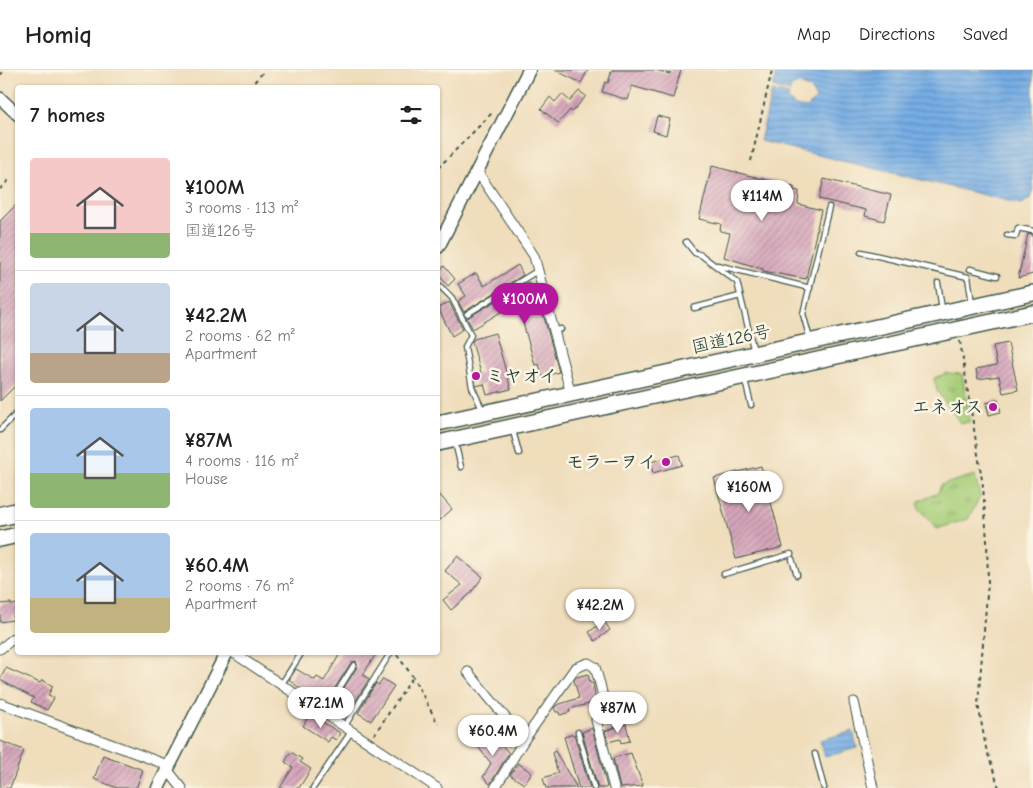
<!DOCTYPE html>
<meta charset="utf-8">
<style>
body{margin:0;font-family:"Comic Neue","Klee One",sans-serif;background:#f6f6f6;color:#202124;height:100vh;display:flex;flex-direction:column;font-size:19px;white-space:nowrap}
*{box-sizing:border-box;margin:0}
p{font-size:16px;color:#757577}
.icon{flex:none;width:28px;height:28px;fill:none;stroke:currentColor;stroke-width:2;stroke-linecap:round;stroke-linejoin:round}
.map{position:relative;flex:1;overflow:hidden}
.panel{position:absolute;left:15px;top:15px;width:425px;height:570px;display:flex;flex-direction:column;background:#fff;border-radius:5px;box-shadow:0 1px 4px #0004}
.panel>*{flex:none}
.price{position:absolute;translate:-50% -42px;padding:0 11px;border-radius:18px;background:#fff;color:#222;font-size:16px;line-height:32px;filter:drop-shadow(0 1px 2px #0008)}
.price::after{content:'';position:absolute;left:50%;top:30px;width:15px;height:11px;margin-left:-8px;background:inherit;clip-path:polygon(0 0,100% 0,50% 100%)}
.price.current{background:#b5179e;color:#fff}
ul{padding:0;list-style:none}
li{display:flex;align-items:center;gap:15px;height:125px;padding:0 15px}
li+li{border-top:1px solid #e0e0e0}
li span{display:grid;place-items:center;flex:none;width:140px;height:100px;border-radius:5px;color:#555}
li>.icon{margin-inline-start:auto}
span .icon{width:60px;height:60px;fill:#fffc;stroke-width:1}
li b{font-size:21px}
h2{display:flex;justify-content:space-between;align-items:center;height:60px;padding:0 15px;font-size:21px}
header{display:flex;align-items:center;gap:30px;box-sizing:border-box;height:70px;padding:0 25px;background:#fff;border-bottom:1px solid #e0e0e0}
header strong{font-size:24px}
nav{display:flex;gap:28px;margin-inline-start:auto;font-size:18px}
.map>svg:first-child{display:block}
.grass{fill:url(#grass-tufts);stroke:#638656}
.water{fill:url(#water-rules);stroke:#4a758c}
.building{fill:url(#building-hatch)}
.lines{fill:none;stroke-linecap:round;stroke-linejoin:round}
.service-casing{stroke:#3e5548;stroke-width:7}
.minor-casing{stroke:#3e5548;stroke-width:11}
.tertiary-casing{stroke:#3e5548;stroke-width:14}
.secondary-casing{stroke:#3e5548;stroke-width:15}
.trunk-casing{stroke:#3e5548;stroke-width:18}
.path{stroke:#3e5548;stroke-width:2;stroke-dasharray:4 4;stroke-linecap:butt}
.service{stroke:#fff;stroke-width:4.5}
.minor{stroke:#fff;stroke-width:9}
.tertiary{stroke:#fff;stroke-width:11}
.secondary{stroke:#fff;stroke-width:12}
.trunk{stroke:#fff;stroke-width:15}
.poi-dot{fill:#b5179e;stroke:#fcf5e5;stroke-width:2}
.labels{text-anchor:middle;stroke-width:5;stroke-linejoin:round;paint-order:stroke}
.street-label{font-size:18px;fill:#1f3d34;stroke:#fcf5e5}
.poi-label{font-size:18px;font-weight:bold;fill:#1f3d34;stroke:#fcf5e5;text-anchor:end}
</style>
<header>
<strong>Homiq</strong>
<nav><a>Map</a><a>Directions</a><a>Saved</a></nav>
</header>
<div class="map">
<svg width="1033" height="718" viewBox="0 0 1033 718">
<defs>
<pattern id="grass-tufts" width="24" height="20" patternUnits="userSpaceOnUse" patternTransform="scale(1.25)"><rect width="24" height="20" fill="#a7ce78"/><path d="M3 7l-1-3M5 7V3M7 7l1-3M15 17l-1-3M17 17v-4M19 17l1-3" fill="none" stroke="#87a863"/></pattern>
<pattern id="water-rules" width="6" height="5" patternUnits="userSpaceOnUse" patternTransform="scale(1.25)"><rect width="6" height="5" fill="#76ade5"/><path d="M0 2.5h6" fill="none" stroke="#608eba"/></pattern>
<pattern id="building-hatch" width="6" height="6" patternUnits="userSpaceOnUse" patternTransform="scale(1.25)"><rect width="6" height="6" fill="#d6a6bb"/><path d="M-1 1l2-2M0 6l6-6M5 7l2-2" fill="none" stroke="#ad8899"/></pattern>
</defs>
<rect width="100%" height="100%" fill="#fcf5e5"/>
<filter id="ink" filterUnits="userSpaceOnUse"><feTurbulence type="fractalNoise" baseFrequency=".02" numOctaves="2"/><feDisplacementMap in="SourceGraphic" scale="10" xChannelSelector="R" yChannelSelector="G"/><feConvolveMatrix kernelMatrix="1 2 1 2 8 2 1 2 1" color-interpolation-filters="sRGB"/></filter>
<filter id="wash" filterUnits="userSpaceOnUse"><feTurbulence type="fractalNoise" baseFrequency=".0096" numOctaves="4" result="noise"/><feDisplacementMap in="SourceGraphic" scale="20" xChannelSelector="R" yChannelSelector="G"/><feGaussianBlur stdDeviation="1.12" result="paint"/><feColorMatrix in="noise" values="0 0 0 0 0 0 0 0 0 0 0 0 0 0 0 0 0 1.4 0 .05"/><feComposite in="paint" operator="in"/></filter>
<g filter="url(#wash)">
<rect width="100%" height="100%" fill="#efddbb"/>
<g class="grass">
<polygon points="947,303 962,304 970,352 960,353 937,321 934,308"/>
<polygon points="975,405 980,427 968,449 937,459 918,437 919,431 938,423 941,415"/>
</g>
<g class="water">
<polygon points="777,0 1033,0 1033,118 1030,129 1021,134 760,71 772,21 789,25 788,30 795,36 807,38 816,29 812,20 798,13 791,16 790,22 773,17"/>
<polygon points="853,661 857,678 825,687 820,670"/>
</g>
<g id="blocks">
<g class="building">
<polygon points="555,0 588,0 581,13"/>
<polygon points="612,0 656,0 670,4 671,0 681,0 673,28 632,16 628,30 602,22 605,12 608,13"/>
<polygon points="579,21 586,26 572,42 570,40 558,53 541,39 550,27 555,32 562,24 570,31"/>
<polygon points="657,46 670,49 666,65 653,61"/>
<polygon points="712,96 794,117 794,120 799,121 798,134 821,140 806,209 763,201 763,199 724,187 730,163 720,161 721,154 699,149"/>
<polygon points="824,109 891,125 884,151 865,146 866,140 819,129"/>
<polygon points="18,133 18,313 0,331 0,151"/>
<polygon points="1028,164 1033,165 1033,204 1018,208"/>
<polygon points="518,195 523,205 464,242 458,231 466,226 458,214 476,203 484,216"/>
<polygon points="444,196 455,209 448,216 438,204"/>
<polygon points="528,212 539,229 559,302 543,307 539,294 535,295 517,232 473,259 467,248"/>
<polygon points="449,232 463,259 452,266 438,238"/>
<polygon points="495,263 511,319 487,325 484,314 476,316 474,305 481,303 472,272 474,269"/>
<polygon points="1008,273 1018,320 1003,323 999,306 978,309 976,299 997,295 993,276"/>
<polygon points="998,330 1001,342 989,345 986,333"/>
<polygon points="679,385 682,395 653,403 650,392"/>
<polygon points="761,396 783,477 736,489 714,408"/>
<polygon points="438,423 452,439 438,452"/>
<polygon points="457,486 483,507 469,525 451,540 443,530 462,515 445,501"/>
<polygon points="11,533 11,535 18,534 18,546 13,546 13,550 0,552 0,534"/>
<polygon points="604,551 610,560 595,571 589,562"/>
<polygon points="341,582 377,582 363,605 369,609 346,646 332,637 357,597 356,591 351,593 325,633 322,631 321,634 289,610 296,599 315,610 317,607 324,611"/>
<polygon points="6,598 40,613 42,610 53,616 48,625 54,628 47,640 31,632 34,628 0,610"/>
<polygon points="588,604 590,613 593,613 596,632 569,639 570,642 560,645 559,642 556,642 554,638 557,635 579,628 574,610 576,607"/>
<polygon points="383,609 394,616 371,651 358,643 376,613 379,615"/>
<polygon points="310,644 340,663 336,670 331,667 328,672 303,656"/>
<polygon points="626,654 630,671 621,673 620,669 608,672 605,661"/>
<polygon points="592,658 607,717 605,718 598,718 582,662"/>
<polygon points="574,664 590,718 579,718 564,667"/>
<polygon points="492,665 509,683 490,714 483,707 491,693 478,677"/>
<polygon points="0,671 24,680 10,718 0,718"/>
<polygon points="555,681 577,718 546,718 543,708 558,703 552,683"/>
<polygon points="291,682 302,689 300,692 311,699 299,718 280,718 293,697 285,692"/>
<polygon points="631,683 643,716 620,718 613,688"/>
<polygon points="103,685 143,700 136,718 117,718 94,709"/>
<polygon points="518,693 532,703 524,714 510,705"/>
</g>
</g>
</g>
<g filter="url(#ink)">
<use href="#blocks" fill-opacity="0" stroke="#3e5548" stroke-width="1"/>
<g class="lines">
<defs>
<g id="service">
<polyline points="1007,165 1016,166 1018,158 1033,161"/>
<polyline points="686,172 695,183 701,185 737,212 754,282"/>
<polyline points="861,182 968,207 972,233"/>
<polyline points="717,195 810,218"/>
<polyline points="970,199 997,206"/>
<polyline points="938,213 942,239"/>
<polyline points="438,214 452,228 471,265 465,277 472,317 482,339"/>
<polyline points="694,238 740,226"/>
<polyline points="467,244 537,201"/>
<polyline points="553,261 561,259"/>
<polyline points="810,269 803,244 829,137"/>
<polyline points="745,310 751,335"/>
<polyline points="0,360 18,342"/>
<polyline points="513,361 519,383"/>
<polyline points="455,372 461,397"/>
<polyline points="0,439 18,435"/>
<polyline points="792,489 797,505"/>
<polyline points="724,504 791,484"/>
<polyline points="281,615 302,582"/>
<polyline points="324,643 354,595"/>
<polyline points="344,657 391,582"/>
<polyline points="578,662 594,718"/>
<polyline points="815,684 824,718"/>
<polyline points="313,718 351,662"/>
</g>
<g id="minor">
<polyline points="477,101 534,186 571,324"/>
<polyline points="0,579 18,565"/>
<polyline points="232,582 437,718"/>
<polyline points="468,602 524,670"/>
<polyline points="854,632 873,718"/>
<polyline points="0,633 162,693 182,718"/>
<path d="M 495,718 L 524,670 L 575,598 L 588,593 L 595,597 C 601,619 608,629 596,650 L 614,718"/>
</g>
<polyline id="tertiary" points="0,28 18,45"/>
<g id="secondary">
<polyline points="438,177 529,0"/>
<polyline points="158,718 227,582"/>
</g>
<g id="trunk">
<polyline points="438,353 1033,223"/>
<polyline points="438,373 1033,243"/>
<polyline points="0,448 18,444"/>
<polyline points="0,469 18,465"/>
</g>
</defs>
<use href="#service" class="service-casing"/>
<use href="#minor" class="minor-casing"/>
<use href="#tertiary" class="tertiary-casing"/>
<use href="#secondary" class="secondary-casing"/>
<use href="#trunk" class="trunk-casing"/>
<g class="path">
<polyline points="0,5 5,0"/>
<polyline points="249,18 265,0"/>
<polyline points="751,91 772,0"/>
<polyline points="438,98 492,43"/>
<polyline points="0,119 11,108"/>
<polyline points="960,271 983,416 987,471 988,512 978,634 986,678 999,718"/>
<polyline points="397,585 413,607 438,654"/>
<polyline points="374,665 413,607"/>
</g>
<use href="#service" class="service"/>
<use href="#minor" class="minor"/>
<use href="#tertiary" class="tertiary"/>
<use href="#secondary" class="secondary"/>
<use href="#trunk" class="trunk"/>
</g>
</g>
<g class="poi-dot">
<circle cx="476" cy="306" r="5"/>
<circle cx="993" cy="337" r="5"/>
<circle cx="666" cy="392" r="5"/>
</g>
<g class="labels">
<g class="street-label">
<text transform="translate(731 269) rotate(-12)" y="6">国道126号</text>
</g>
<g class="poi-label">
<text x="486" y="312" text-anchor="start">ミヤオイ</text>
<text x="983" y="343">エネオス</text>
<text x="656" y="398">モラーヲイ</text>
</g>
</g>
</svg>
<b class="price" style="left:762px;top:152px">¥114M</b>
<b class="price current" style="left:525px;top:255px">¥100M</b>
<b class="price" style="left:749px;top:443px">¥160M</b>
<b class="price" style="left:600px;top:561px">¥42.2M</b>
<b class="price" style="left:321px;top:659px">¥72.1M</b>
<b class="price" style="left:618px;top:664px">¥87M</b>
<b class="price" style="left:493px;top:687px">¥60.4M</b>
<section class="panel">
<h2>7 homes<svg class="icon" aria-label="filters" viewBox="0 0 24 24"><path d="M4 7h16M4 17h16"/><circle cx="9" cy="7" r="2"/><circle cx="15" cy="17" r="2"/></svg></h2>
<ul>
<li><span style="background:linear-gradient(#f6c9c9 75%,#8fb573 0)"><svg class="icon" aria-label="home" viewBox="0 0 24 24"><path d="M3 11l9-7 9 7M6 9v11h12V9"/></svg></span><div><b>¥100M</b><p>3 rooms · 113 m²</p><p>国道126号</p></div></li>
<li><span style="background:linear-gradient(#c9d6e8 70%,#b9a48a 0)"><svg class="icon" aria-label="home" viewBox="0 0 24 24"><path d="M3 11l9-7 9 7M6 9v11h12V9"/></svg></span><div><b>¥42.2M</b><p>2 rooms · 62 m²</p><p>Apartment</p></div></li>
<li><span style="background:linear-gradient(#a9c7e8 65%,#8fb573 0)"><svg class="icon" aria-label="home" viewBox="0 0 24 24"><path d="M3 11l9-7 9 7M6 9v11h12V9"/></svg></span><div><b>¥87M</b><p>4 rooms · 116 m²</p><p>House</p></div></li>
<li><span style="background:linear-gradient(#a9c7e8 65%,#c2b280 0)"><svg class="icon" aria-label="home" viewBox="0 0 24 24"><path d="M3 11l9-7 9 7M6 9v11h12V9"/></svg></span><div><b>¥60.4M</b><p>2 rooms · 76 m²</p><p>Apartment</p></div></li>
</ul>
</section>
</div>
